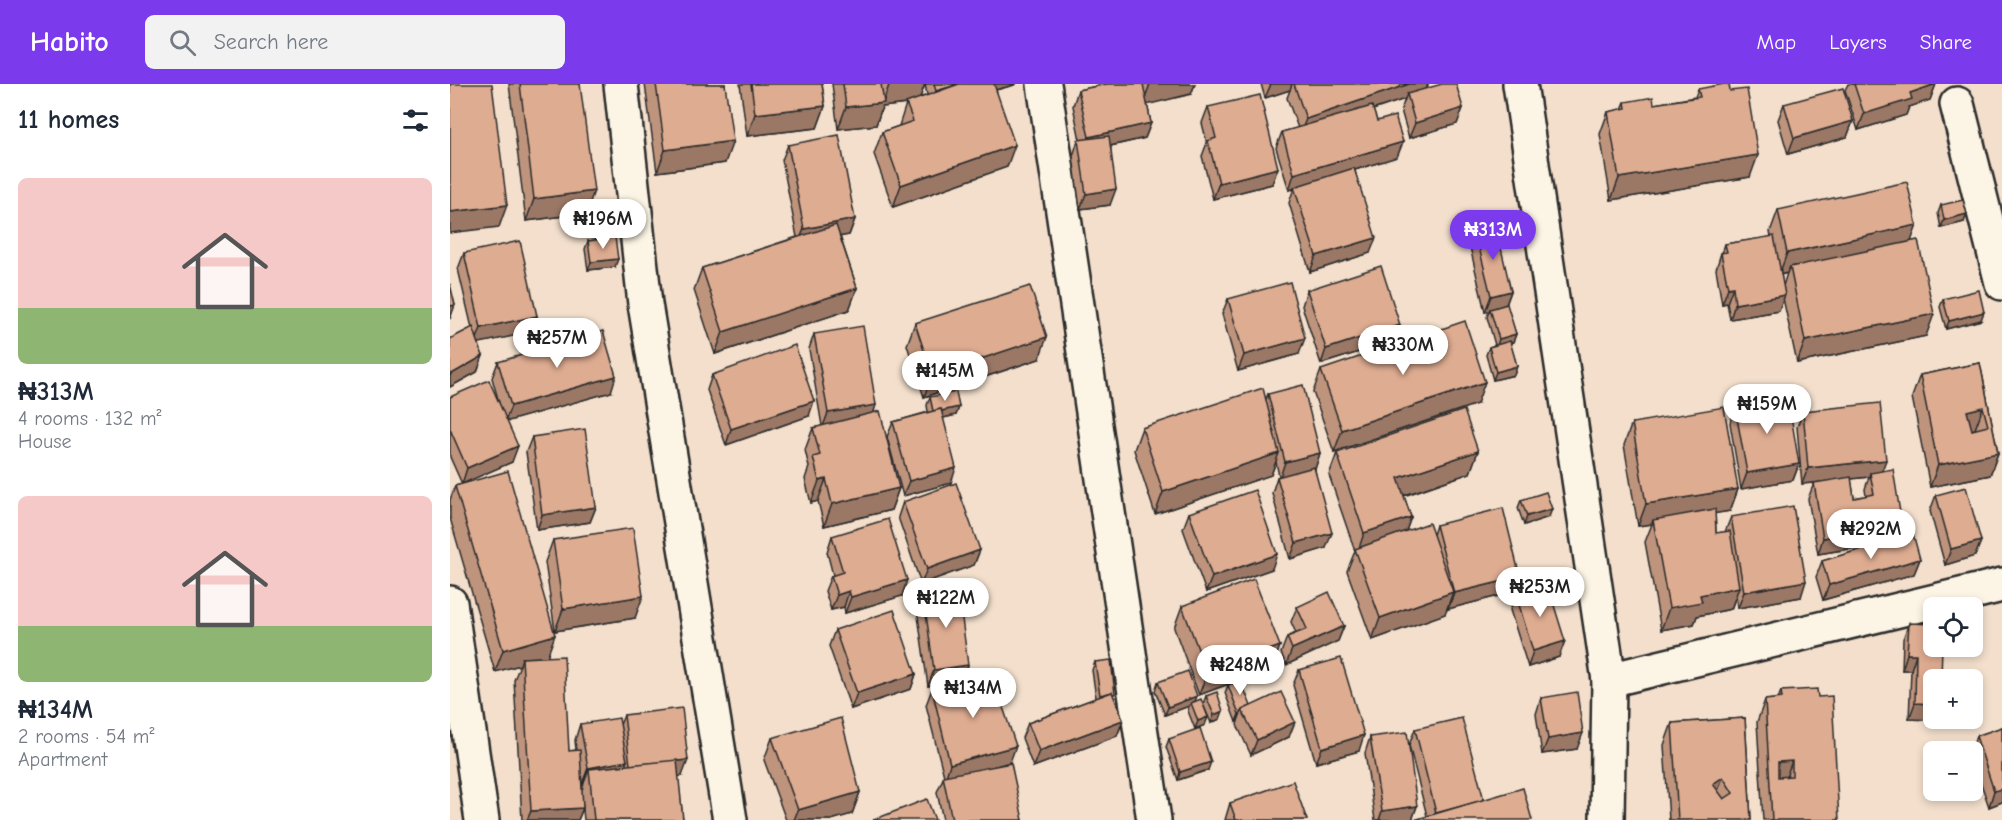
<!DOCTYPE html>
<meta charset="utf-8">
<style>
body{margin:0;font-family:"Comic Neue",sans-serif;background:#f2f2f3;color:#1f2937;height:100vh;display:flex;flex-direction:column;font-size:22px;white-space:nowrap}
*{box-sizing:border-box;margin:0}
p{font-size:20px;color:#747a83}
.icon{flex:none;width:33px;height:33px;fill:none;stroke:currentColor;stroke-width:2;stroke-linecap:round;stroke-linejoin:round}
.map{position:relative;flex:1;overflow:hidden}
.details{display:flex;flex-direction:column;background:#fff;width:450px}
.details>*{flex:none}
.fabs{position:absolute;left:1473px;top:513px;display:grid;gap:12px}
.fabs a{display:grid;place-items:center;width:60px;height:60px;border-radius:9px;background:#fff;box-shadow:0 3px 9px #0003;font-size:30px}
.price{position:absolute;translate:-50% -51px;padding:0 14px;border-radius:21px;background:#fff;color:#222;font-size:20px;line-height:39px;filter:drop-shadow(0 2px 3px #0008)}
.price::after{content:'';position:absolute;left:50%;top:36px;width:18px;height:14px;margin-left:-9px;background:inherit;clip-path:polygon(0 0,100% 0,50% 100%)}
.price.current{background:#7c3aed;color:#fff}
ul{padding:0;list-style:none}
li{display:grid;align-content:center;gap:12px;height:318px;padding:0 18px}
li span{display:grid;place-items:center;height:186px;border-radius:9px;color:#555}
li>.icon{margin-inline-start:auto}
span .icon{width:108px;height:108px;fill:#fffc;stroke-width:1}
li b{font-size:26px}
h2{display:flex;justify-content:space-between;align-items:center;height:72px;padding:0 18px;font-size:26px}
header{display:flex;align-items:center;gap:36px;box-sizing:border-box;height:84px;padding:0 30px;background:#7c3aed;color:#fff}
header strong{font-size:28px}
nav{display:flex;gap:33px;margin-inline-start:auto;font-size:21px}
.search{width:420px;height:54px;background:#f2f2f3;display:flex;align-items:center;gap:15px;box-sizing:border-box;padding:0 21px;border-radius:9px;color:#747a83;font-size:22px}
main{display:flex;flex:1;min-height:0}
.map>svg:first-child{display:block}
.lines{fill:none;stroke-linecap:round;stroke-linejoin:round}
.minor-casing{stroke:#2b2b2b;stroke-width:38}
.minor{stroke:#fcf5e5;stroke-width:33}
.wall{fill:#bf947d;stroke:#2b2b2b;stroke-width:1.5;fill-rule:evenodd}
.shaded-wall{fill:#9b7866;stroke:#2b2b2b;stroke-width:1.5}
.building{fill:#deac91;stroke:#2b2b2b;stroke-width:1.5;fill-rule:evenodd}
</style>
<header>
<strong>Habito</strong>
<div class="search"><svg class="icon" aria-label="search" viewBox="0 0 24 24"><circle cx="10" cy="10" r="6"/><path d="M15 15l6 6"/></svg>Search here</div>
<nav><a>Map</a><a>Layers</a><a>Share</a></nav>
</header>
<main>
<section class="details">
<h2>11 homes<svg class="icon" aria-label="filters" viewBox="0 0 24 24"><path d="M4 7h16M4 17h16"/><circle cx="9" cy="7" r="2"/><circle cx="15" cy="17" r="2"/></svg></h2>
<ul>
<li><span style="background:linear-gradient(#f6c9c9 70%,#8fb573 0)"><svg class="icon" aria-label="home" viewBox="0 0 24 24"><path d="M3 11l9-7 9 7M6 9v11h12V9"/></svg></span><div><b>₦313M</b><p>4 rooms · 132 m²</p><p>House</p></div></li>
<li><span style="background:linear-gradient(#f6c9c9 70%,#8fb573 0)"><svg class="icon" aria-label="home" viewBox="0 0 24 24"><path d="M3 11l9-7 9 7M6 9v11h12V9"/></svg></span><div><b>₦134M</b><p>2 rooms · 54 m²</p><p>Apartment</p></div></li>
</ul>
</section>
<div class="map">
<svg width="1552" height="736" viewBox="0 0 1552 736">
<rect width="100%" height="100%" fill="#f3dfcc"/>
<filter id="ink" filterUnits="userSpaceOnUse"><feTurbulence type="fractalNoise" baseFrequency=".0167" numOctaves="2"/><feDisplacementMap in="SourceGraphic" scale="12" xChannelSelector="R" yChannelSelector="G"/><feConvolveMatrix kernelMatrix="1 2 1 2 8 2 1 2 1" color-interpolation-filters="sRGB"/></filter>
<g filter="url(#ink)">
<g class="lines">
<defs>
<g id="minor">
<polyline points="171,0 195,220 280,736"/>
<polyline points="594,0 704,736"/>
<polyline points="1070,0 1159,596 1157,736"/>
<polyline points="1507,20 1552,199"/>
<polyline points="0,519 32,736"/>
<polyline points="1159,596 1552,501"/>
</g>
</defs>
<use href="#minor" class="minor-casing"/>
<use href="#minor" class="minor"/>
</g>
<g class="wall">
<polygon points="59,0 130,0 136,129 76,137"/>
<polygon points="195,0 275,0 275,79 207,88"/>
<polygon points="290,0 372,0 375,22 367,44 297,52"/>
<path d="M 382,0 L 565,0 L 564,1 L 546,6 L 557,83 L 443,123 L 424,70 L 432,48 L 449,42 L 456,20 L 432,23 L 426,41 L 388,45 ZM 475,0 L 477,11 L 470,14 Z"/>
<polygon points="657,0 745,0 741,10 697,20 701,39 695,54 661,62 660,121 630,125 623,72 628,56 630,56 623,22 628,6"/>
<polygon points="811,0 978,0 976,5 1013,24 1007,40 959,54 951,26 955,15 923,26 927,37 953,58 947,73 905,86 920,169 860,188 839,119 844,104 839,106 826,64 832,48 848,44 837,14 840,6 815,14"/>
<polygon points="1398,0 1486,0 1480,16 1459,23 1456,31 1408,46 1395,6"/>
<polygon points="1248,5 1280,7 1300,93 1161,116 1150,50 1158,28 1172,25 1175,18 1204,20 1245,13"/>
<polygon points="1334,20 1403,37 1397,53 1338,70 1328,36"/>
<polygon points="758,23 822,100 763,115 752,72 757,59 752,39"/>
<polygon points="338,61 405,135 399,151 390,152 407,204 399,226 265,270 244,206 252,184 347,153 332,76"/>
<polygon points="1491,121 1514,138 1491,144 1488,129"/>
<path d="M 1328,126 L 1467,141 L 1460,158 L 1476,252 L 1347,279 L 1333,214 L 1329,227 L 1280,235 L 1277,219 L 1272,220 L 1266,185 L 1271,169 L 1272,169 L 1275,160 L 1321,153 L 1320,148 ZM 1337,189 L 1333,202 L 1331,191 Z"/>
<polygon points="1025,147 1061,207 1056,221 1066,250 1063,258 1060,259 1067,282 1064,291 1043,296 1036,271 1039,263 1045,261 1037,233 1039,227 1035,228 1020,163"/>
<polygon points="138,157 165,183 138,186 135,165"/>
<polygon points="14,169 87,232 82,248 28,259 27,288 0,303 0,255 22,244 8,185"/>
<polygon points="857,206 950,241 944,257 871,280 852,222"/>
<polygon points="778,215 849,270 788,287 772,230"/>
<polygon points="1493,215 1531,236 1496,245 1490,223"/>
<polygon points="465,239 589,275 474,313 457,261"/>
<polygon points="364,250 424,329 449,404 441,426 374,442 368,417 361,419 355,395 359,383 355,366 363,344 372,342 359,265"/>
<path d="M 48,278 L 161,308 L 57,337 L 62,378 L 13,399 L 98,572 L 119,667 L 126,666 L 125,656 L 130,640 L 170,641 L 174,631 L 232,692 L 228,692 L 233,736 L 134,736 L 132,715 L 133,724 L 128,736 L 72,736 L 64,596 L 70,581 L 45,588 L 0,434 L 0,416 L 5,402 L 12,400 L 0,373 L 0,313 L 50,322 L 42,294 ZM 131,692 L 132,700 L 134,699 L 132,706 Z"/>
<polygon points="1530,279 1548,369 1540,391 1480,403 1462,313 1470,291"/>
<polygon points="871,286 1027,320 884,368 863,308"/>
<polygon points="262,291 359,332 276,361 257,306"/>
<polygon points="818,310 870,369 865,385 876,464 840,475 822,409 827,393 829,392 826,378 821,391 705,430 684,366 692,344 816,315"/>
<polygon points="480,313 509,323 506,331 493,334 501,399 453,412 437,353 443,338 478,328 477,321"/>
<polygon points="1285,323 1349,380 1343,396 1291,405 1280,339"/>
<path d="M 1353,327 L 1432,387 L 1448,455 L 1470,475 L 1464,490 L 1373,516 L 1366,493 L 1372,477 L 1430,460 L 1368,470 L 1358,415 L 1364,399 L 1365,399 L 1352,400 L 1347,343 ZM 1419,393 L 1415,405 L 1416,412 L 1404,414 L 1401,395 Z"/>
<polygon points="1182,339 1288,405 1280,427 1265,429 1266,449 1275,448 1281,433 1351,513 1288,524 1286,512 1281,525 1247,532 1244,540 1211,546 1195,458 1202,440 1188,442 1174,361"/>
<polygon points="82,353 146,423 140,438 87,446 76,368"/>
<polygon points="1028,367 1020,389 954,412 961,433 956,447 983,451 986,441 1064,508 998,525 998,524 995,530 922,556 897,487 905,467 879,391 887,369"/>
<polygon points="1486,411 1531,457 1525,472 1495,481 1480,427"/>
<polygon points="1071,416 1099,433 1074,441 1068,424"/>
<polygon points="453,418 530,466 524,481 471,500 448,433"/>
<polygon points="739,429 822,485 756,508 733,445"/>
<polygon points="382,452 452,512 395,529 394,523 381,526 375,507 381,492 383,491 377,468"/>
<polygon points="103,456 185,534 105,547 95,478"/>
<polygon points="473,509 513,597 478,602 467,525"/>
<polygon points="1066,511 1109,573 1078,583 1060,526"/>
<polygon points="732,522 830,562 822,584 749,611 724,544"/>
<polygon points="847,523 894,542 888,557 836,581 831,569 837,553 846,549 841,538"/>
<polygon points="1459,539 1484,636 1459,635 1461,586 1452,586 1453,555"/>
<polygon points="385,546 466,590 461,605 401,625 379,562"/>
<polygon points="645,578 664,613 673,636 667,652 583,683 572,654 578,639 646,614 642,586"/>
<polygon points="849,586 909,667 866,679 843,601"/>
<polygon points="708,598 746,617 755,641 745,645 738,627 739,622 715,631 705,607"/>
<polygon points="778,601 801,622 839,653 801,671 787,641 788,637 786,638 775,609"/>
<polygon points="482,605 560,678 537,684 573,736 493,736 487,708 494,692 476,621"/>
<polygon points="1331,607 1368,613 1389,736 1313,736 1307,638 1315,616 1328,615"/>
<polygon points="756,612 770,635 761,639 753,620"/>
<polygon points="1091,614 1127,665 1092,670 1086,630"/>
<polygon points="1295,634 1301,736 1219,736 1214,661 1222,639"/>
<polygon points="1552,643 1552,718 1539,723 1522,673 1522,668 1521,668 1526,652"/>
<polygon points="965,645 1034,715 977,732 959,661"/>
<polygon points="920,653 967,722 962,736 925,736 915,669"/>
<polygon points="322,654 410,708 402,730 381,736 336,736 314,676"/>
<polygon points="719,655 758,686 728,696 716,663"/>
<polygon points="780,719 857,736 775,736"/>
</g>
<g class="shaded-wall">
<polygon points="450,0 475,0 468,19 456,19 456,20 432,23 426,41 388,45 396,23 433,19 439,1"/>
<polygon points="514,0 565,0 564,1 480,23 486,7"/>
<polygon points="700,0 745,0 741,10 692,22"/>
<polygon points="821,0 842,0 840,6 815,14"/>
<polygon points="959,0 978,0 975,9 957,10 955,15 850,50 856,35"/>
<polygon points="1486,0 1480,16 1459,23 1456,31 1408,46 1414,30 1460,9"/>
<polygon points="375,22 367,44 297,52 305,30"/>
<polygon points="1013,24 1007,40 959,54 965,39"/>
<polygon points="1403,37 1397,53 1338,70 1344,54"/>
<polygon points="701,39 695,54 633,68 639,53"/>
<polygon points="283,57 275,79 207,88 215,66"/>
<polygon points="953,58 947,73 839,106 844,90"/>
<polygon points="565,61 557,83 443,123 451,101"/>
<polygon points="1308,71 1300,93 1161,116 1169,94"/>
<polygon points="828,84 822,100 763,115 769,99"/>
<polygon points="666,105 660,121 630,125 636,110"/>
<polygon points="144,107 136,129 76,137 84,115"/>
<polygon points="57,121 49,143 0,149 0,128"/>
<polygon points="1517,130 1514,138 1491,144 1494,136"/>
<polygon points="405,135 399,151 348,160 354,145"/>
<polygon points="1467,141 1459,163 1340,183 1337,189 1329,191 1337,169"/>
<polygon points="926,154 920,169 860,188 866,172"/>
<polygon points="168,175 165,183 138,186 141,178"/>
<polygon points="1283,203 1277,219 1272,220 1278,204"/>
<polygon points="407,204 399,226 265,270 273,248"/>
<polygon points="1061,207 1055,223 1040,225 1039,227 1035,228 1041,212"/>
<polygon points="1335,211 1329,227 1280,235 1285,220"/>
<polygon points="5,221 0,235 0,222"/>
<polygon points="1534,228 1531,236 1496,245 1499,237"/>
<polygon points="1484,230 1476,252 1347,279 1355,257"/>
<polygon points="87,232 82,248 25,260 31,244"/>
<polygon points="950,241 944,257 871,280 876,265"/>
<polygon points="1066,250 1063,258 1046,264 1049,255"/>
<polygon points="597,253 589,275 474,313 482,291"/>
<polygon points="855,254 849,270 788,287 794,271"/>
<polygon points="33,272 27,288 0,303 0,291"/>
<polygon points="1067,282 1064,291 1043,296 1046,288"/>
<polygon points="166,292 161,308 55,338 61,322"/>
<polygon points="1035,298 1027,320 884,368 892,346"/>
<polygon points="364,317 359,332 276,361 281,345"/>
<polygon points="426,321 421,337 372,345 378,329"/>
<polygon points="509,323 506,331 480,337 483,329"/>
<polygon points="1533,323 1525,345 1509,349 1517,327"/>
<polygon points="68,362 62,378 12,400 17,384"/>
<polygon points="1028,367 1020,389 940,416 948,394"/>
<polygon points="829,369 821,391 705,430 713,408"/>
<polygon points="870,369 865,385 830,393 835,378"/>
<polygon points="1548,369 1540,391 1480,403 1488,381"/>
<polygon points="1436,376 1430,392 1420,389 1419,393 1352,400 1358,384"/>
<polygon points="1349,380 1343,396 1291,405 1297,389"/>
<polygon points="506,384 501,399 453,412 459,397"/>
<polygon points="376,395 368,417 361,419 369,397"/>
<polygon points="449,404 441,426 374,442 382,420"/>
<polygon points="1288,405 1280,427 1204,440 1203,436 1202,440 1188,442 1196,420"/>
<polygon points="146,423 140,438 87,446 92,431"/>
<polygon points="1102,425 1099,433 1074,441 1077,432"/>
<polygon points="961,433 953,455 907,470 914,449"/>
<polygon points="1452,441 1447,457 1368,470 1373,454"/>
<polygon points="882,449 876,464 840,475 846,459"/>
<polygon points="1531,457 1525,472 1495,481 1501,465"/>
<polygon points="530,466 524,481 471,500 477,485"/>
<polygon points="827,470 822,485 756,508 762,493"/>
<polygon points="1470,475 1464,490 1373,516 1379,501"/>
<polygon points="1070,493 1064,508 998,525 1004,509"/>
<polygon points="457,496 452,512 395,529 401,513"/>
<polygon points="1356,497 1351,513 1288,524 1294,508"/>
<polygon points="1289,503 1281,525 1247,532 1244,540 1211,546 1219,524 1250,511"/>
<polygon points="399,507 394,523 381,526 387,511"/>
<polygon points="1003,508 995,530 922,556 930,534"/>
<polygon points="193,512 185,534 105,547 113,525"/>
<polygon points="894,542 888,557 836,581 842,565"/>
<polygon points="105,551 97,573 72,574 70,581 45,588 53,566"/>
<polygon points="1115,557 1109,573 1078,583 1083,567"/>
<polygon points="830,562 822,584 749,611 757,589"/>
<polygon points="1457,570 1466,570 1461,586 1452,586"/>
<polygon points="518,581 513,597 478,602 484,586"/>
<polygon points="466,590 461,605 401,625 407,609"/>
<polygon points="747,612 744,620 741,619 739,622 715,631 718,623"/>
<polygon points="1465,619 1484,620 1484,636 1459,635"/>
<polygon points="773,627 770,635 761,639 764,631"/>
<polygon points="791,629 788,637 786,638 789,630"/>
<polygon points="758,633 755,641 745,645 748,637"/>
<polygon points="673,636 667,652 583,683 589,667"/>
<polygon points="845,638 839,653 801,671 807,656"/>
<polygon points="1133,649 1127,665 1092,670 1098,655"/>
<polygon points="914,651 909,667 866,679 872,664"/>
<polygon points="566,662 560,678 495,696 500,680"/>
<polygon points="238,676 232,692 174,698 180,682"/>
<polygon points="177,677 171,693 139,685 134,699 132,700 138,684"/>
<polygon points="1342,677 1334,699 1320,700 1328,678"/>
<polygon points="761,678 758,686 728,696 730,688"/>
<polygon points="1273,693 1265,715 1263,700"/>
<polygon points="1552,705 1552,718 1539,723 1544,707"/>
<polygon points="410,708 402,730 381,736 344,736 348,726"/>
<polygon points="967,722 962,736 929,736 932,727"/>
<polygon points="133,724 128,736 77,736 81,727"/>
</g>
<g class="building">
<polygon points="0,0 42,0 57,121 0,128"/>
<polygon points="70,0 130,0 144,107 84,115"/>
<polygon points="206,0 275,0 283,57 215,66"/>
<polygon points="301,0 372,0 375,22 305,30"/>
<polygon points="393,0 431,0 434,19 396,23"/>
<polygon points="484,0 509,0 486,7"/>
<polygon points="509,0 544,0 565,61 451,101 432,48 463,37 456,19"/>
<polygon points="657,0 693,0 701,39 639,53 628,6"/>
<polygon points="844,0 959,0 856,35"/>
<polygon points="992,0 1006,0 1013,24 965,39 957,10"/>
<polygon points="1274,0 1279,0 1280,7 1297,5 1308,71 1169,94 1158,28 1176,24 1175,18 1203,13 1204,20 1250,13 1248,5"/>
<polygon points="1404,0 1486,0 1460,9 1462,15 1414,30"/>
<polygon points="1393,4 1403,37 1344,54 1334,20"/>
<polygon points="810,11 828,84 769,99 758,57 766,54 758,23"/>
<polygon points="922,22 927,37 945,32 953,58 844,90 832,48"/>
<polygon points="389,51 405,135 354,145 338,61"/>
<polygon points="659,52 666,105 636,110 628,56"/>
<polygon points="904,84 926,154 866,172 844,103"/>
<polygon points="1457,98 1467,141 1337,169 1328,126"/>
<polygon points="1513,116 1517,130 1494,136 1491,121"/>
<polygon points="386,141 407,204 273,248 252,184"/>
<polygon points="1046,143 1061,207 1041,212 1025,147"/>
<polygon points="1324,152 1335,211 1285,220 1283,203 1278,204 1271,169 1277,168 1275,160"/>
<polygon points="165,153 168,175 141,178 138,157"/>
<polygon points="1468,156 1484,230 1355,257 1340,183"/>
<polygon points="70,157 87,232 31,244 14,169"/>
<polygon points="931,182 950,241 876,265 857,206"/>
<polygon points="840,198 855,254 794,271 778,215"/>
<polygon points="0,200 5,221 0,222"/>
<polygon points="580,202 597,253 482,291 465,239"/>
<polygon points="1529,206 1534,228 1499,237 1493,215"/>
<polygon points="1057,220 1066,250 1049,255 1040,225"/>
<polygon points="1015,237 1035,298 892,346 871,286"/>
<polygon points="413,242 426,321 378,329 364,250"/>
<polygon points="23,243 33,272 0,291 0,255"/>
<polygon points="153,247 166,292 61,322 48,278"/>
<polygon points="1060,257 1067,282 1046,288 1039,263"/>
<polygon points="345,261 364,317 281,345 262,291"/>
<path d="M 1530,279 L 1548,369 L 1488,381 L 1470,291 ZM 1533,323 L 1538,342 L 1522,346 L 1517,327 Z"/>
<polygon points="39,296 68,362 17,384 0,345 0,313"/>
<polygon points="853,301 870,369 835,378 818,310"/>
<polygon points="813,304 829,369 713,408 692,344"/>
<polygon points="506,308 509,323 491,327 491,325 483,327 480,313"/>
<polygon points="1338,314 1349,380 1297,389 1285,323"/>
<polygon points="1430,319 1436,376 1358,384 1353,327"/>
<polygon points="1274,323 1288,405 1196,420 1182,339"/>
<polygon points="491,325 506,384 459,397 443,338"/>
<polygon points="1014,326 1028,367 948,394 961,433 914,449 887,369"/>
<polygon points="430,327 449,404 382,420 376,395 369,397 363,373 370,371 363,344"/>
<polygon points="135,345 146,423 92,431 82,353"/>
<polygon points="864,383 882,449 846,459 827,393"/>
<polygon points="1443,385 1452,441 1373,454 1364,399 1401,393 1404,414 1424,410 1420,389"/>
<polygon points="58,387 105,551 53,566 5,402"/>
<polygon points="506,399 530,466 477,485 453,418"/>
<polygon points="1516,403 1531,457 1501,465 1486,411"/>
<polygon points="805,406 827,470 762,493 739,429"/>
<polygon points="1096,408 1102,425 1077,432 1071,416"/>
<polygon points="1343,422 1356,497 1294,508 1281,433"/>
<polygon points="1053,424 1070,493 1004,509 986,441"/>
<polygon points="1265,425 1266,449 1280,447 1289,503 1250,511 1252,518 1219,524 1203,436"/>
<polygon points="438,435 457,496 401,513 399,507 387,511 381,492 393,488 382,452"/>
<polygon points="979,439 1003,508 930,534 905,465"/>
<polygon points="183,444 193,512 113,525 103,456"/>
<polygon points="1463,450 1470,475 1379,501 1372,477"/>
<polygon points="804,495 830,562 757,589 732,522"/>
<polygon points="1098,502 1115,557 1083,567 1066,511"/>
<polygon points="508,504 518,581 484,586 473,509"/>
<polygon points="879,508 894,542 842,565 837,553 857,545 847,523"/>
<polygon points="444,526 466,590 407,609 385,546"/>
<polygon points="1459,539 1484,540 1484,562 1492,562 1491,596 1484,596 1484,620 1465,619 1466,570 1457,570"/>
<polygon points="114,572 119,667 130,666 133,724 81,727 72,574"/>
<polygon points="891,574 914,651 872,664 849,586"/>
<polygon points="661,576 665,610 663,610 662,608 650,611 645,578"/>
<polygon points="738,587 747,612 718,623 708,598"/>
<polygon points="542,590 566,662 500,680 482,605"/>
<polygon points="791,597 801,622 792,626 791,629 789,630 778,601"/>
<path d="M 1367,605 L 1368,613 L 1382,612 L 1389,736 L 1322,736 L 1315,616 L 1332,614 L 1331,607 ZM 1342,677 L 1342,692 L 1328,693 L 1328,678 Z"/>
<polygon points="662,608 673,636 589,667 578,639"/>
<polygon points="767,608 773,627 764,631 756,612"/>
<polygon points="831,608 845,638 807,656 792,626"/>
<polygon points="1127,608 1133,649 1098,655 1091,614"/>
<polygon points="751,615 758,633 748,637 741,619"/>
<polygon points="232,624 238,676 180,681 174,631"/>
<polygon points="169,634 177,677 138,684 130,640"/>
<polygon points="391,634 410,708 348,726 322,654"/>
<polygon points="1012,634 1034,716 986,729 965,645"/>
<path d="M 1295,634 L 1301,736 L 1228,736 L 1222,639 ZM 1273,693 L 1283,709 L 1274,715 L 1263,700 Z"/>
<polygon points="1552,643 1552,705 1544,707 1526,652"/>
<polygon points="750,644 761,678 730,688 719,655"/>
<polygon points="957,648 967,722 932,727 920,653"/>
<polygon points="227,676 233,736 144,736 139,685"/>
<polygon points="561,679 573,736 502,736 493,692"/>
<polygon points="843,697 857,736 786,736 780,719"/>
<polygon points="1073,704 1082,736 964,736"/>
<polygon points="477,715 485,736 423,736"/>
</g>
</g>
</svg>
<div class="fabs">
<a><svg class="icon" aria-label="locate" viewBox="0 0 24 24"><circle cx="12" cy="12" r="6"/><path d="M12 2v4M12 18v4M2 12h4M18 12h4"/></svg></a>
<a>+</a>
<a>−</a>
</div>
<b class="price" style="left:153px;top:166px">₦196M</b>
<b class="price current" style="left:1043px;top:177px">₦313M</b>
<b class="price" style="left:107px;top:285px">₦257M</b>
<b class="price" style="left:953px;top:292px">₦330M</b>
<b class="price" style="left:495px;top:318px">₦145M</b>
<b class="price" style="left:1317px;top:351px">₦159M</b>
<b class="price" style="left:1421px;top:476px">₦292M</b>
<b class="price" style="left:1090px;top:534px">₦253M</b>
<b class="price" style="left:496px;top:545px">₦122M</b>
<b class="price" style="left:790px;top:612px">₦248M</b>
<b class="price" style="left:523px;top:635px">₦134M</b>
</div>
</main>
